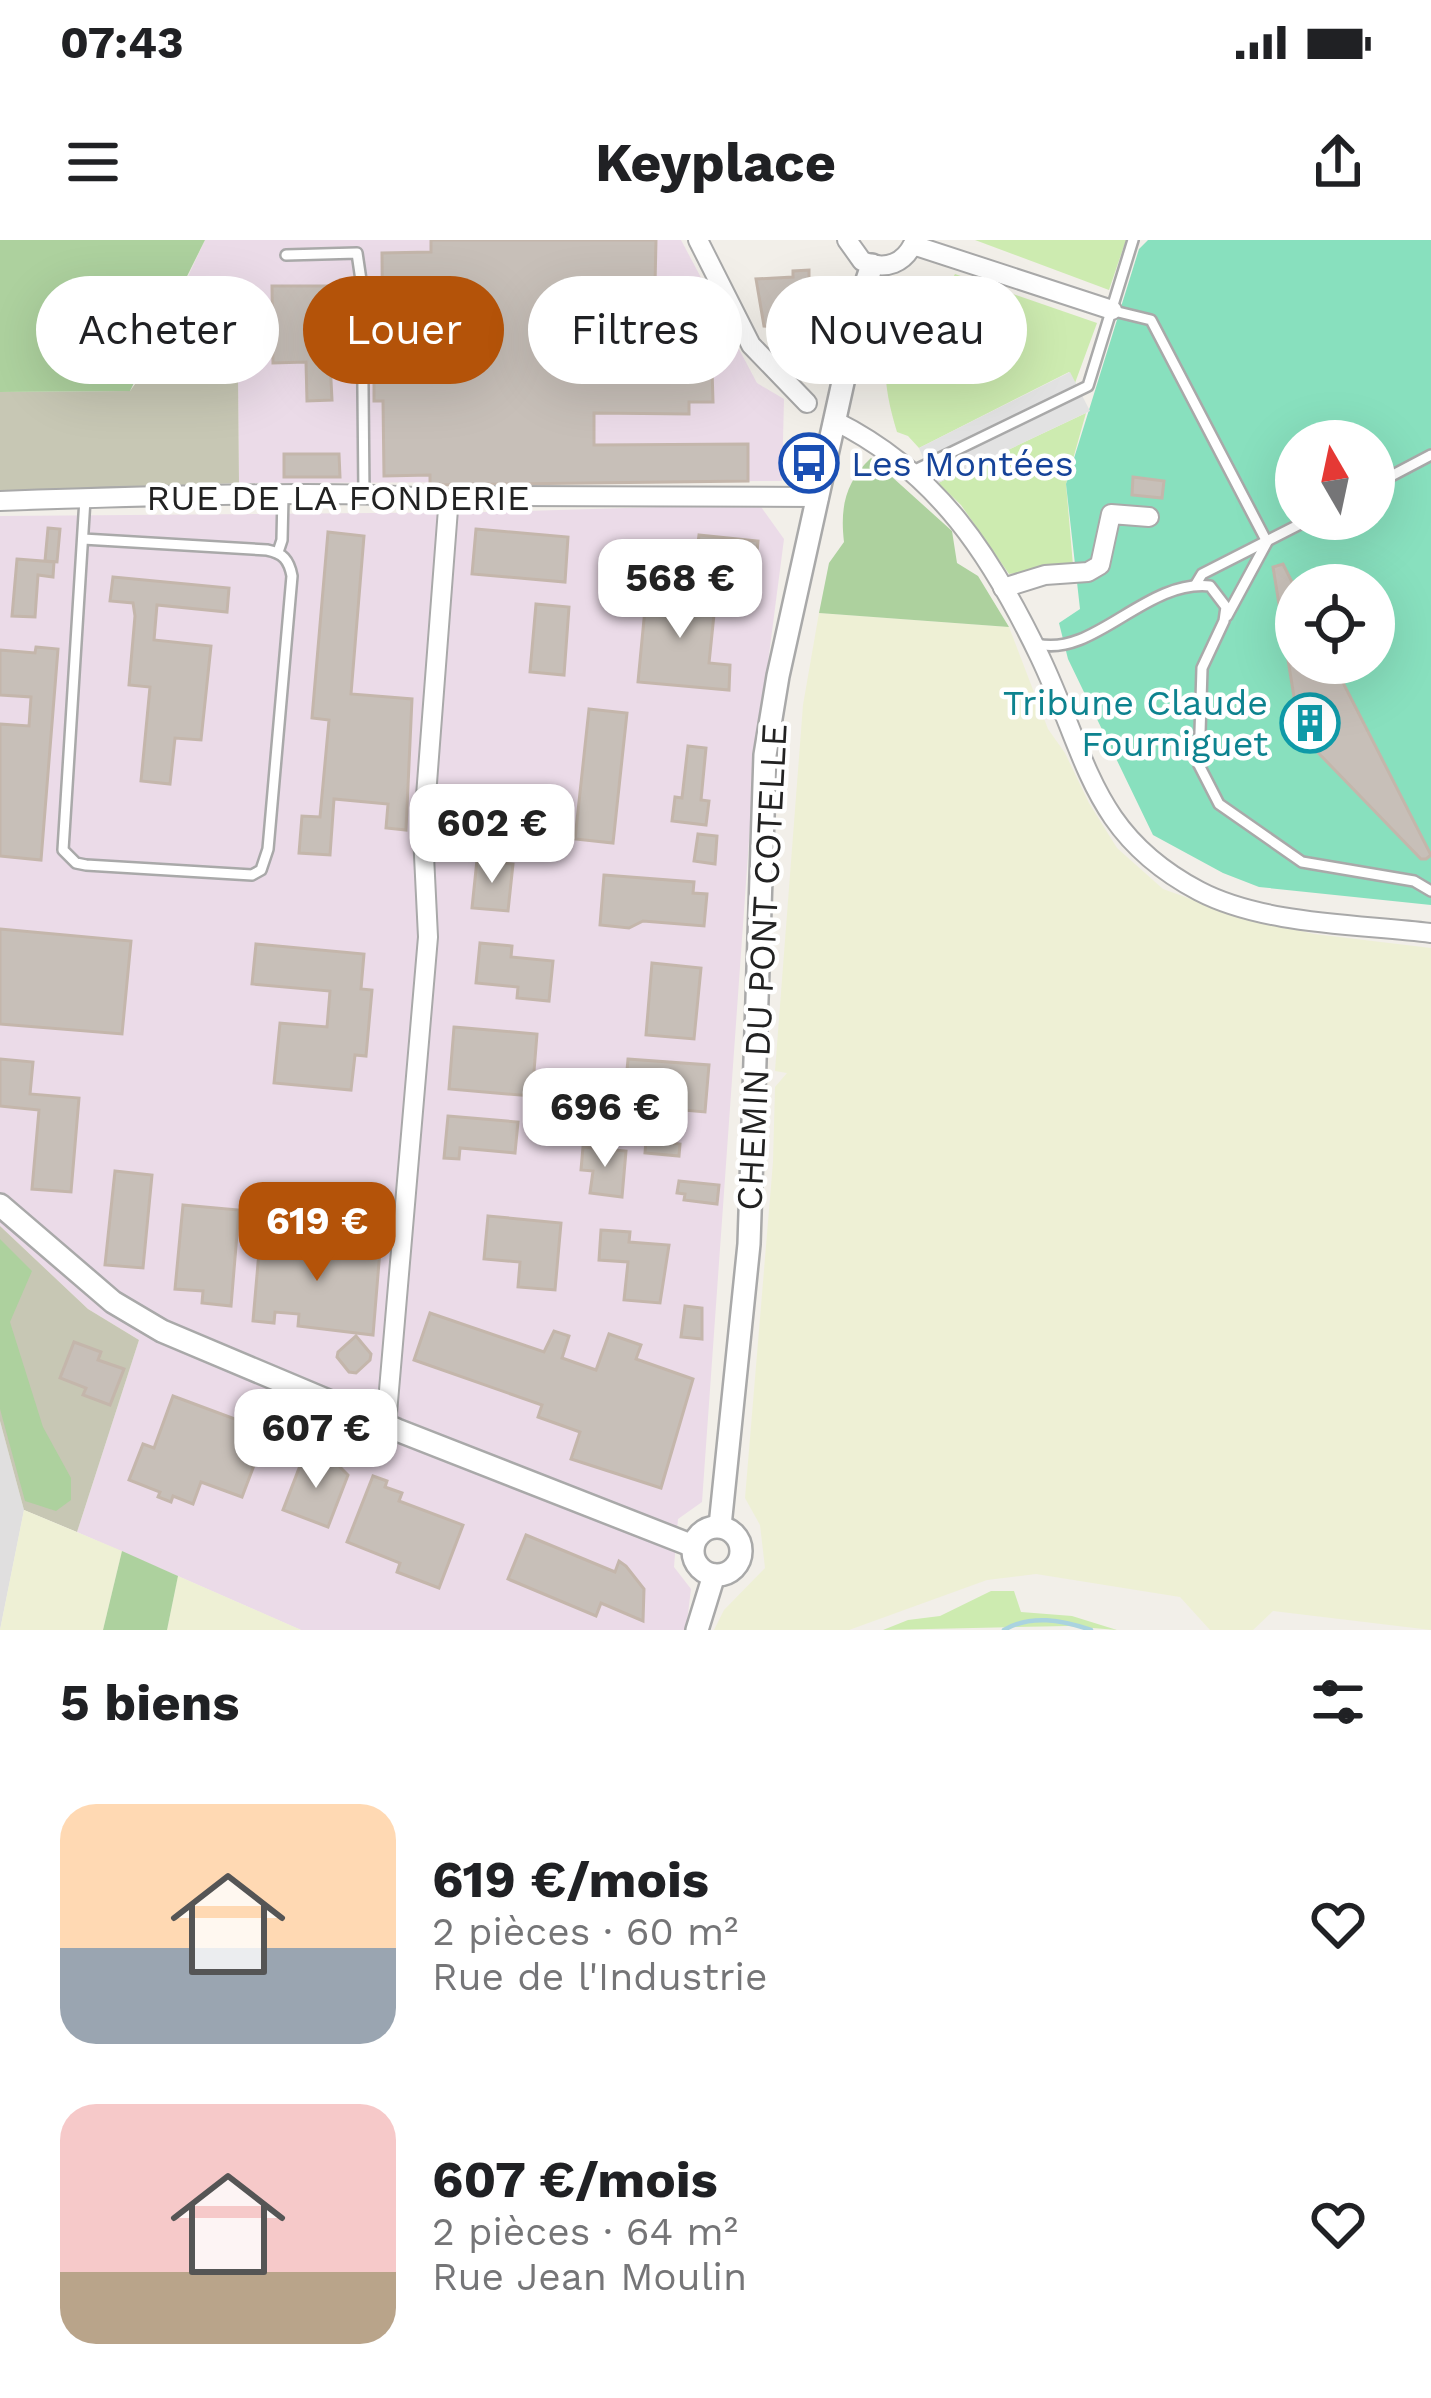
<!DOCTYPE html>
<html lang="fr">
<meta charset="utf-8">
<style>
body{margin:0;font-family:"Work Sans",sans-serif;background:#f2f2f2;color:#202124;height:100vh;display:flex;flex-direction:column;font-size:45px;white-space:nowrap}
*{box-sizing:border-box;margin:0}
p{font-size:39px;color:#757577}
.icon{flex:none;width:66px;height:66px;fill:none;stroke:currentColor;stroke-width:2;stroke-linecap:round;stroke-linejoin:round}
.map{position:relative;height:1390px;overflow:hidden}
.drawer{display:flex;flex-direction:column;background:#fff;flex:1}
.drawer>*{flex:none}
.banner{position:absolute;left:36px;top:36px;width:1359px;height:108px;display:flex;gap:24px}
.needle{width:78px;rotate:351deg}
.controls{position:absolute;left:1275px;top:180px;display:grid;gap:24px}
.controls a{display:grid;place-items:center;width:120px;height:120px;border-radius:50%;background:#fff;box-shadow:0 12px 48px #0002;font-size:60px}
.price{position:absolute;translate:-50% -102px;padding:0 27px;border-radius:24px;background:#fff;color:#222;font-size:39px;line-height:78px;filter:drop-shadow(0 3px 6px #0008)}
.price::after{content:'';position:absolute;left:50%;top:72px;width:36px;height:27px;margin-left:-18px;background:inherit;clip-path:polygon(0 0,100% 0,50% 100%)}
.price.current{background:#b45309;color:#fff}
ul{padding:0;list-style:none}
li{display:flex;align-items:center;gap:36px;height:300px;padding:0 60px}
li span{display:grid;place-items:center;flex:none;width:336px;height:240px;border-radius:36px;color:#555}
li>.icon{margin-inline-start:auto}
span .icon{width:144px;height:144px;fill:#fffc;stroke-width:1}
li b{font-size:51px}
h2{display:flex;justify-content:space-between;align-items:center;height:144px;padding:0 60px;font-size:51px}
.chip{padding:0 42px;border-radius:54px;background:#fff;box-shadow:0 12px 48px #0002;font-size:42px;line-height:108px}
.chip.current{background:#b45309;color:#fff}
.status{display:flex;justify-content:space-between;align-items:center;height:84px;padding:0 60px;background:#fff;direction:ltr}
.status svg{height:33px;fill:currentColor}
header{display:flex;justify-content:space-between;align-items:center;height:156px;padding:0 60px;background:#fff;font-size:54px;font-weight:700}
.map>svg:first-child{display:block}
.residential{fill:#e0dfdf}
.industrial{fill:#ebdbe8}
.construction{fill:#c7c7b4}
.farmland{fill:#eef0d5}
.grass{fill:#cdebb0}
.forest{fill:#add19e}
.pitch{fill:#88e0be;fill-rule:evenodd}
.parking{fill:#e2e2e2}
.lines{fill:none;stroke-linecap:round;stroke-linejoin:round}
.stream{stroke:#aad3df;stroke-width:4.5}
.building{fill:#c7bfb8;stroke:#c4b6ab;stroke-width:3}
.service-casing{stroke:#a9a9a9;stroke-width:14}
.minor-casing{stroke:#a9a9a9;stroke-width:22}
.tertiary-casing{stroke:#a9a9a9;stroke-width:26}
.service{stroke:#fff;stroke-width:9}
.minor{stroke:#fff;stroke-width:18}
.tertiary{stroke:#fff;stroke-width:21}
.labels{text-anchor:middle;stroke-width:9;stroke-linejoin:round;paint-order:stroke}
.transit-label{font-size:36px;fill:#164399;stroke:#fff;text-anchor:start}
.street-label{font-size:36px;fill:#222;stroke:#fff}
.culture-label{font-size:36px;fill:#0d838f;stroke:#fff;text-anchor:end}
</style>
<div class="status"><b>07:43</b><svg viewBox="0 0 49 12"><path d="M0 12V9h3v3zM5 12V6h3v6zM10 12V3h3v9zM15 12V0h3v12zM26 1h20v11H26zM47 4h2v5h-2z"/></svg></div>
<header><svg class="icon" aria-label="menu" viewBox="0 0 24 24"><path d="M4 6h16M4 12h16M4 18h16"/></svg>Keyplace<svg class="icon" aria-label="share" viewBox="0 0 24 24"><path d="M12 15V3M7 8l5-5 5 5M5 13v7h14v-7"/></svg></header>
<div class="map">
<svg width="1431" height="1390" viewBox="0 0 1431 1390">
<rect width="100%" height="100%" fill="#f2efe9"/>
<polygon class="residential" points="0,1181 24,1270 0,1390"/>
<g class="industrial">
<polygon points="205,0 681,0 757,143 784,159 782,241 239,243 238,135 143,133"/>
<polygon points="759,264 784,299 754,530 702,1262 678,1279 674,1327 691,1349 686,1390 301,1390 77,1292 139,1100 88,1069 0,986 0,276 493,272"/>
</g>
<g class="construction">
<polygon points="143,133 238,135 239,243 0,252 0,152 130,151"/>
<polygon points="0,986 88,1069 139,1100 77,1292 24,1270 0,1181"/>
</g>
<g class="farmland">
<polygon points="819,373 1009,387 1048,489 1065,513 1089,563 1117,608 1163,649 1238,676 1314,694 1431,708 1431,1390 1273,1371 1253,1390 1210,1390 1180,1357 1036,1334 987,1340 849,1390 714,1390 724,1370 765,1328 760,1285 745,1258 773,922 775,847 787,833 775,831 803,465"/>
<polygon points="24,1270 122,1311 103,1390 0,1390"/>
<polygon points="178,1336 301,1390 167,1390"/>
</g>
<g class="grass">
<polygon points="975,0 1126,0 1109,50"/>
<path d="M 955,34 L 1097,83 L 1075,143 L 1069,132 L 919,208 L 908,196 L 897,192 C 879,133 882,103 907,46 L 927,37 L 952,39 Z"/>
<polygon points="1086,173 1066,244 1073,325 1009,334 961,265 938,243"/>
<polygon points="991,1351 1014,1351 1021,1372 1072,1376 1117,1390 1068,1386 883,1390 908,1380 940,1376"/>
</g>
<g class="forest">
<polygon points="0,0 205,0 130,151 0,152"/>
<path d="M 871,218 L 952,291 L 957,323 L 978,336 L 1009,387 L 819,373 L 829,323 L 844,302 C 840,268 845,242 871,218 Z"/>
<polygon points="0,999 32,1031 10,1082 43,1187 71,1238 71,1260 56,1271 25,1261 0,1169"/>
<polygon points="122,1311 178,1336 167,1390 103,1390"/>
</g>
<path class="pitch" d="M 1148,0 L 1431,0 L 1431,665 L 1259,647 L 1223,633 L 1153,595 L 1068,419 L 1059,383 L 1080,369 L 1066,244 L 1139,9 ZM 1296,201 L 1374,201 L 1374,279 L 1296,279 ZM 1296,345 L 1374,345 L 1374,423 L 1296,423 Z"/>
<polygon class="parking" points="1070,132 1090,171 934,245 919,208"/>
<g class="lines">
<path class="stream" d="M 1004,1390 C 1031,1374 1062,1380 1091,1390"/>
</g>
<g class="building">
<polygon points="431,0 656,0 655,45 667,45 666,65 710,66 713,162 689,162 689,174 594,173 594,205 748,204 748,241 430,245 430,235 384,236 383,161 374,161 374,137 383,137 382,13 431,12"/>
<polygon points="809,30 809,54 790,54 795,87 802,86 804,99 783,104 780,87 764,86 756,39 793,37 793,31"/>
<polygon points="272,46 341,46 342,121 330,121 332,160 307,161 306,122 273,123"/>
<polygon points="284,214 339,214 340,237 284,237"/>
<polygon points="1133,237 1164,241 1162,258 1132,255"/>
<polygon points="48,288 60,289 57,322 45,321"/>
<polygon points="476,289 568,297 565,342 472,334"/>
<polygon points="328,292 364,296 351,454 412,459 406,590 386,588 388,564 334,559 330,615 299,613 302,576 320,577 329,480 312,478"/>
<polygon points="699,295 758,301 755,334 695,328"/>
<polygon points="17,319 54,322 53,337 38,335 35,377 12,376"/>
<polygon points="1283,324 1296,350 1296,423 1333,423 1431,615 1426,619 1421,619 1300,494 1273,327"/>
<polygon points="113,337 229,348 227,372 157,365 154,400 211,406 201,500 175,498 170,544 141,541 150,447 129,445 135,376 133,363 110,361"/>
<polygon points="647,348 716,355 709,423 730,425 729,450 638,442"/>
<polygon points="536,364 569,367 564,435 530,432"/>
<polygon points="36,407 58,409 41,620 0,616 0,484 29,486 31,457 0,455 0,410 35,413"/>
<polygon points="589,469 627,473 613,603 575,599"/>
<polygon points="688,506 706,508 701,560 709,561 706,585 672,581 675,557 682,558"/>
<polygon points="456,571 478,572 475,608 453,607"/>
<polygon points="698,594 717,596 715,624 694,621"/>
<polygon points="477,620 513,624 508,671 472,668"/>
<polygon points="604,635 694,642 693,653 707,654 704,686 643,681 629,688 600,685"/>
<polygon points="0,689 131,701 122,794 0,784"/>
<polygon points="480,703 512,706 511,717 553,721 549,761 517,758 518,747 476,743"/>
<polygon points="256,704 364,714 361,749 372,750 366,816 355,815 351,850 274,843 280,783 327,787 330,751 252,744"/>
<polygon points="652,723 701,728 694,799 646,795"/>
<polygon points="454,787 537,794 532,856 449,849"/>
<polygon points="0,819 33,822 30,854 79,858 71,952 32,949 39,870 0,866"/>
<polygon points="628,819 709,825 705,872 624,865"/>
<polygon points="448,876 518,882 515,913 460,908 459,919 444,918"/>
<polygon points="646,900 680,904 679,916 645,913"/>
<polygon points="583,907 626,911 622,957 590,953 593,931 581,930"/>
<polygon points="115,931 152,935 143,1028 105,1025"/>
<polygon points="679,941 719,945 717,964 684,960 685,954 677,953"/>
<polygon points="183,965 239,970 231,1066 202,1063 203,1051 175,1049"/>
<polygon points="488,976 561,983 555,1050 518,1047 520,1022 484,1019"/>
<polygon points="261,989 282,991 281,1001 380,1010 373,1095 298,1086 299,1074 275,1072 274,1083 253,1081"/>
<polygon points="601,990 630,992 629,1002 669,1005 660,1063 624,1060 628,1022 599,1020"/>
<polygon points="685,1066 702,1068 702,1099 681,1097"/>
<polygon points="430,1073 544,1112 554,1091 569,1096 562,1118 596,1130 609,1094 641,1105 636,1119 693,1139 661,1248 571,1219 580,1192 538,1177 542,1165 414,1120"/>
<polygon points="356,1096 371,1114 370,1120 356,1133 349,1132 337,1117 338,1112"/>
<polygon points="74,1102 101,1112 98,1120 124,1129 110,1165 83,1155 86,1148 60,1138"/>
<polygon points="173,1156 267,1191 242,1257 201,1242 193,1264 173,1256 171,1262 158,1257 160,1252 129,1240 143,1204 154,1208"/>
<polygon points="330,1217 348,1235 328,1287 283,1270 303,1218 327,1227"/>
<polygon points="373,1236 387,1241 385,1247 402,1253 399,1261 463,1285 439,1348 397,1332 400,1323 347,1302"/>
<polygon points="526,1295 615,1332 619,1321 626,1326 644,1349 643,1381 601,1363 596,1376 508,1339"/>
</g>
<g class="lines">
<defs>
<g id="service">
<polyline points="286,15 357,13 362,47 364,255"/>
<polyline points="1114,71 1151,80 1267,302 1227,376"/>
<polyline points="911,232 1088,146 1133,0"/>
<polyline points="1374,245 1431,215"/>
<path d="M 83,299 L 267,310 C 283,313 289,320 292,336 L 268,609 L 261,630 L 252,635 L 86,625 L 76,623 L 63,610 L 85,259"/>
<polyline points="278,312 282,300 283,256"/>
<polyline points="1196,344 1202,334 1310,279"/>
<path d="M 1037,404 C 1094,418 1146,339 1210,346 L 1226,367 L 1224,381 L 1202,428 L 1199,525 L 1219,564 L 1302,622 L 1414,641 L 1431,651"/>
</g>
<g id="minor">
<polyline points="698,0 751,105 807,163"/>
<path d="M 847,0 L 862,21 C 886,31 905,24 915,0"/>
<polyline points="913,5 1112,70"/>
<path d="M 835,181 C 938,232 992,317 1040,417 C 1088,518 1091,594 1199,651 C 1264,685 1358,684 1431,693"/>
<path d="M 0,261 C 56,259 423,246 445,262 L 456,257 L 487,256 L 819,257"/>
<polyline points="1003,348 1045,335 1088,332 1100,325 1111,274 1149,277"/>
<polyline points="386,1185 428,697 423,595 448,269 445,262"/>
</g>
<g id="tertiary">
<polyline points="0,965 113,1062 162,1091 397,1190 693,1306"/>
<polyline points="720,1286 749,1004 765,515 778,436 863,52 872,25"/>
<circle cx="717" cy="1311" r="24"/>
<polyline points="697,1390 714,1335"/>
</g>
</defs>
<use href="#service" class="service-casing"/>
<use href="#minor" class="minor-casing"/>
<use href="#tertiary" class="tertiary-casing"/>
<use href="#service" class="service"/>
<use href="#minor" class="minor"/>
<use href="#tertiary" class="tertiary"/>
</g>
<defs>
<symbol id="bus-ring" viewBox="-11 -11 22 22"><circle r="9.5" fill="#fff" stroke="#1a4fb4" stroke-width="1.5"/><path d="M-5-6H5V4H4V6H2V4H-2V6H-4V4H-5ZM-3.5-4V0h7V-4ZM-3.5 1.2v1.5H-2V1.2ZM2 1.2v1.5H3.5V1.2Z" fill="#1a4fb4"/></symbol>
<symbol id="building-ring" viewBox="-11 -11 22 22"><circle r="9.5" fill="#fff" stroke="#0f9aa8" stroke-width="1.5"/><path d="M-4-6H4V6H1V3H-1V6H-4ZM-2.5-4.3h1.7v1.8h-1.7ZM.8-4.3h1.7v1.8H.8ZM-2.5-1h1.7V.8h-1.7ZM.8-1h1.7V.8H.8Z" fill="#0f9aa8"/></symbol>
</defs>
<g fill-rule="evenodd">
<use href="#bus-ring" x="776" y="190" width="66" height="66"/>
<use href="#building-ring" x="1277" y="450" width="66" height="66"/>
</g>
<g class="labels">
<g class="transit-label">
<text x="851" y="236">Les Montées</text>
</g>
<g class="street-label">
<text x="338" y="270">RUE DE LA FONDERIE</text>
<text transform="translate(761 727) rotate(-87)" y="13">CHEMIN DU PONT COTELLE</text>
</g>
<g class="culture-label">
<text x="1268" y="475">Tribune Claude<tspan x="1268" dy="41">Fourniguet</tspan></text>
</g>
</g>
</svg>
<div class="controls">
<a><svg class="needle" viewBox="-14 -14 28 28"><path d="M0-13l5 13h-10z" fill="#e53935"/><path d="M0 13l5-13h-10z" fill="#757577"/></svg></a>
<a><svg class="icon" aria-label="locate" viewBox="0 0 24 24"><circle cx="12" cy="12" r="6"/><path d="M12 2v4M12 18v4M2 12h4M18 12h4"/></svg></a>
</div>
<b class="price" style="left:680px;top:401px">568 €</b>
<b class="price" style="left:492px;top:646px">602 €</b>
<b class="price" style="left:605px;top:930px">696 €</b>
<b class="price current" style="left:317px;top:1044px">619 €</b>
<b class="price" style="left:316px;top:1251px">607 €</b>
<div class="banner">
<a class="chip">Acheter</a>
<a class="chip current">Louer</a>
<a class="chip">Filtres</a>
<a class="chip">Nouveau</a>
</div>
</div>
<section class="drawer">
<h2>5 biens<svg class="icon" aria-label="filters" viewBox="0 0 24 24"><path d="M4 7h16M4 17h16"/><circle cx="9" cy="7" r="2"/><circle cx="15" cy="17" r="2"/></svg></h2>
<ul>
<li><span style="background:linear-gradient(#ffd9b3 60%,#9aa5b1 0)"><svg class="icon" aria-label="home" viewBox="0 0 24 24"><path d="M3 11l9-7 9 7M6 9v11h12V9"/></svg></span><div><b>619 €/mois</b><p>2 pièces · 60 m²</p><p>Rue de l'Industrie</p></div><svg class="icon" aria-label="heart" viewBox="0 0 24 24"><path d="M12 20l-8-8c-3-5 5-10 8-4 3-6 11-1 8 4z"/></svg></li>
<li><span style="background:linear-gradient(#f6c9c9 70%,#b9a48a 0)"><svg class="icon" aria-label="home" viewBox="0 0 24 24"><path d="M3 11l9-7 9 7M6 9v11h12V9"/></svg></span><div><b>607 €/mois</b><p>2 pièces · 64 m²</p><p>Rue Jean Moulin</p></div><svg class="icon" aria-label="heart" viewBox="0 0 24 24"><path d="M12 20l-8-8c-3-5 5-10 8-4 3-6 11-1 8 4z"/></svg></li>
</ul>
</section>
